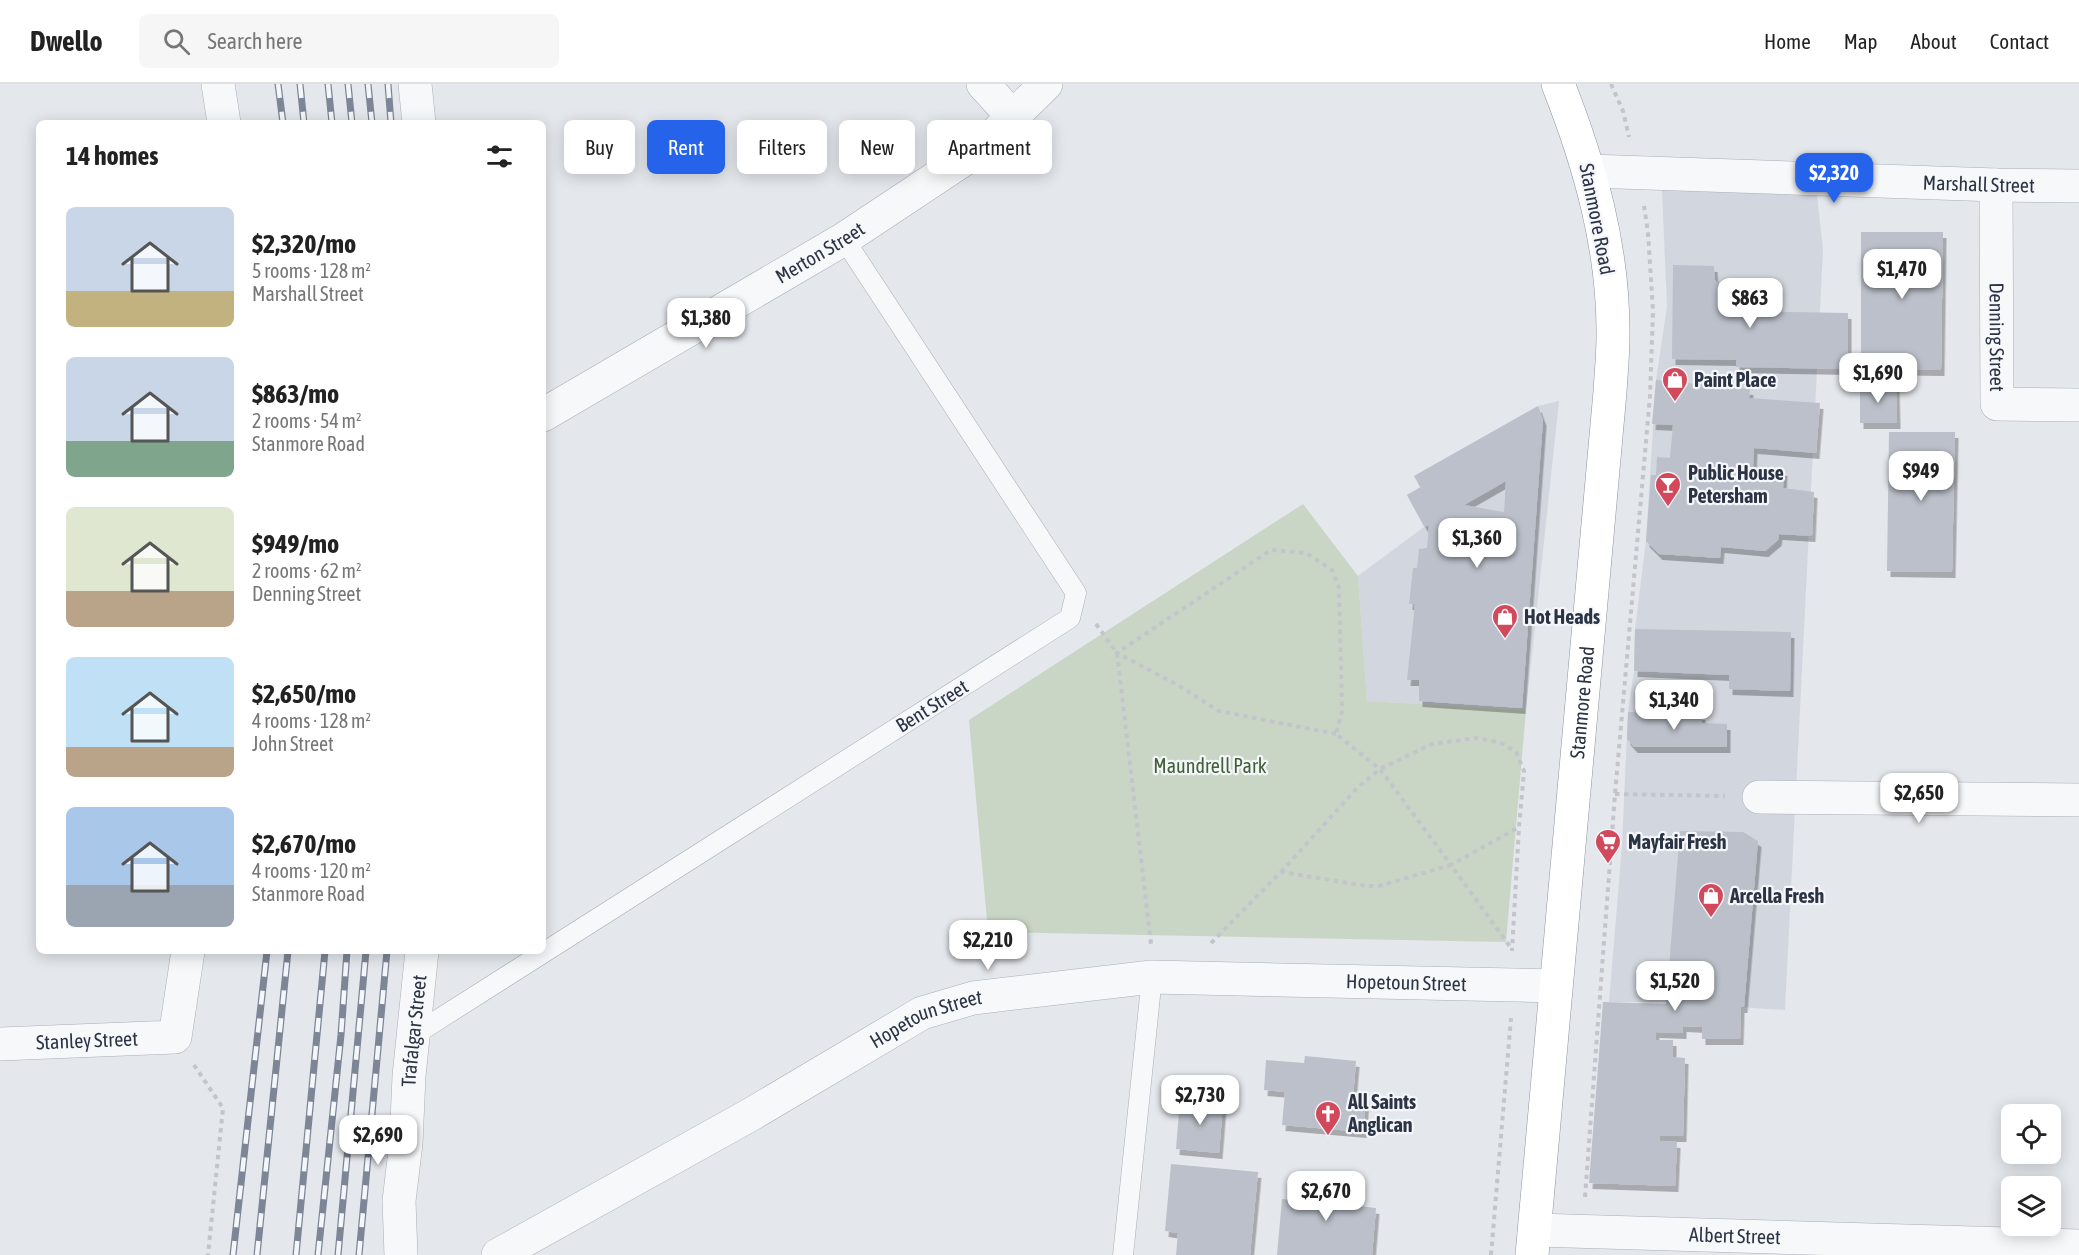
<!DOCTYPE html>
<meta charset="utf-8">
<style>
body{margin:0;font-family:"Asap Condensed",sans-serif;background:#f6f6f6;color:#222;height:100vh;display:flex;flex-direction:column;font-size:22px;white-space:nowrap}
*{box-sizing:border-box;margin:0}
p{font-size:20px;color:#767676}
.icon{flex:none;width:33px;height:33px;fill:none;stroke:currentColor;stroke-width:2;stroke-linecap:round;stroke-linejoin:round}
.map{position:relative;flex:1;overflow:hidden}
.side{position:absolute;left:36px;top:36px;width:510px;height:834px;display:flex;flex-direction:column;background:#fff;border-radius:9px;box-shadow:0 3px 15px #0003}
.side>*{flex:none}
.top-card{position:absolute;left:564px;top:36px;width:570px;height:54px;display:flex;gap:12px}
.buttons{position:absolute;left:2001px;top:1020px;display:grid;gap:12px}
.buttons a{display:grid;place-items:center;width:60px;height:60px;border-radius:9px;background:#fff;box-shadow:0 3px 15px #0003;font-size:30px}
.price{position:absolute;translate:-50% -51px;padding:0 14px;border-radius:12px;background:#fff;color:#222;font-size:20px;line-height:39px;filter:drop-shadow(0 2px 3px #0008)}
.price::after{content:'';position:absolute;left:50%;top:36px;width:18px;height:14px;margin-left:-9px;background:inherit;clip-path:polygon(0 0,100% 0,50% 100%)}
.price.selected{background:#2563eb;color:#fff}
ul{padding:0;list-style:none}
li{display:flex;align-items:center;gap:18px;height:150px;padding:0 30px}
li span{display:grid;place-items:center;flex:none;width:168px;height:120px;border-radius:9px;color:#555}
li>.icon{margin-inline-start:auto}
span .icon{width:72px;height:72px;fill:#fffc;stroke-width:1}
li b{font-size:26px}
h2{display:flex;justify-content:space-between;align-items:center;height:72px;padding:0 30px;font-size:26px}
.pill{padding:0 21px;border-radius:9px;background:#fff;box-shadow:0 3px 15px #0003;font-size:21px;line-height:54px}
.pill.selected{background:#2563eb;color:#fff}
header{display:flex;align-items:center;gap:36px;box-sizing:border-box;height:84px;padding:0 30px;background:#fff;border-bottom:2px solid #e0e0e0}
header strong{font-size:28px}
nav{display:flex;gap:33px;margin-inline-start:auto;font-size:21px}
.search{width:420px;height:54px;background:#f6f6f6;display:flex;align-items:center;gap:15px;box-sizing:border-box;padding:0 21px;border-radius:9px;color:#767676;font-size:22px}
.map>svg:first-child{display:block}
.built{fill:#d2d6de}
.green{fill:#c9d6c5}
.building{fill:#bbc0ca;fill-rule:evenodd;filter:url(#shadow)}
.lines{fill:none;stroke-linecap:round;stroke-linejoin:round}
.lane-casing{stroke:#a9aeb7;stroke-width:21}
.street-casing{stroke:#a9aeb7;stroke-width:34}
.highway-casing{stroke:#8b94a3;stroke-width:34}
.path{stroke:#c2c5cb;stroke-width:4;stroke-dasharray:4.5 4.5;stroke-linecap:butt}
.lane{stroke:#f7f8fa;stroke-width:20}
.street{stroke:#f7f8fa;stroke-width:33}
.highway{stroke:#fff;stroke-width:33}
.rail-casing{stroke:#7d8696;stroke-width:7}
.rail{stroke:#f4f6f9;stroke-width:4.5;stroke-dasharray:14;stroke-linecap:butt}
.labels{text-anchor:middle;stroke-width:4.5;stroke-linejoin:round;paint-order:stroke}
.street-label{font-size:20px;fill:#2b3445;stroke:#f4f6f9}
.poi-label{font-size:20px;font-weight:bold;fill:#2b3445;stroke:#f4f6f9;text-anchor:start}
.park-label{font-size:20px;fill:#3f6138;stroke:#f4f6f9}
</style>
<header>
<strong>Dwello</strong>
<div class="search"><svg class="icon" aria-label="search" viewBox="0 0 24 24"><circle cx="10" cy="10" r="6"/><path d="M15 15l6 6"/></svg>Search here</div>
<nav><a>Home</a><a>Map</a><a>About</a><a>Contact</a></nav>
</header>
<div class="map">
<svg width="2079" height="1171" viewBox="0 0 2079 1171">
<defs>
<filter id="shadow"><feDropShadow dx="3.5" dy="6" stdDeviation="0" flood-color="#0004"/></filter>
</defs>
<rect width="100%" height="100%" fill="#e4e7ec"/>
<g class="built">
<polygon points="1661,84 1814,84 1823,166 1785,926 1664,918 1609,918 1622,762 1628,628 1634,587 1635,545 1646,457 1656,296 1667,223"/>
<polygon points="1559,317 1526,626 1367,617 1358,492 1424,443 1407,411 1420,403 1414,392 1538,322"/>
</g>
<polygon class="green" points="1303,420 1358,492 1367,617 1526,626 1506,858 988,848 969,636"/>
<g class="building">
<polygon points="1861,148 1943,148 1941,286 1861,285"/>
<polygon points="1673,181 1714,182 1715,196 1738,227 1848,229 1848,285 1736,283 1736,276 1672,275"/>
<polygon points="1656,296 1750,305 1749,314 1820,319 1816,369 1754,364 1753,383 1784,386 1783,404 1814,408 1812,452 1779,450 1778,456 1765,467 1721,463 1720,474 1659,470 1646,457 1651,391 1656,391 1657,373 1670,374 1673,341 1652,340"/>
<polygon points="1896,300 1897,339 1860,339 1860,301"/>
<path d="M 1538,322 L 1543,336 L 1522,624 L 1419,617 L 1419,596 L 1407,596 L 1415,520 L 1409,520 L 1413,484 L 1417,484 L 1419,465 L 1427,464 L 1429,441 L 1425,443 L 1407,411 L 1421,403 L 1414,392 ZM 1506,397 L 1504,428 L 1464,421 Z"/>
<polygon points="1889,348 1955,348 1952,488 1887,487"/>
<polygon points="1635,545 1791,548 1790,607 1729,605 1729,591 1634,587"/>
<polygon points="1628,628 1702,630 1702,639 1727,640 1727,663 1634,663 1627,655"/>
<polygon points="1680,747 1743,748 1758,757 1744,923 1741,923 1740,955 1702,955 1702,943 1683,942 1683,949 1656,948 1655,956 1673,956 1673,973 1685,974 1683,1052 1660,1052 1659,1057 1677,1058 1675,1102 1589,1099 1603,918 1666,920"/>
<polygon points="1305,972 1356,977 1353,1013 1366,1014 1363,1048 1282,1041 1285,1008 1264,1006 1266,976 1304,979"/>
<polygon points="1180,1016 1223,1020 1219,1069 1176,1065"/>
<polygon points="1171,1080 1258,1088 1250,1171 1176,1171 1178,1149 1165,1147"/>
<polygon points="1304,1095 1359,1100 1358,1122 1376,1124 1372,1171 1277,1171 1282,1115 1302,1117"/>
</g>
<g class="lines">
<defs>
<g id="lane">
<polyline points="414,951 1070,534 1076,509 844,155"/>
<polyline points="1123,1171 1152,893"/>
</g>
<g id="street">
<polyline points="218,0 224,39"/>
<polyline points="415,0 419,39"/>
<polyline points="983,0 1013,33"/>
<path id="s1" d="M 1589,87 L 1996,101 L 2079,102"/>
<path id="s2" d="M 1996,101 L 1997,320 L 2079,321"/>
<path id="s3" d="M 543,331 L 844,155 L 966,74 L 992,53 L 1046,0"/>
<polyline points="1759,713 2079,716"/>
<path id="s4" d="M 0,960 L 175,953 L 188,867"/>
<path id="s5" d="M 1535,1146 L 2079,1162"/>
<path id="s6" d="M 401,1171 L 399,1117 L 406,1059 L 409,992 L 422,867"/>
<path id="s7" d="M 498,1171 L 750,1031 L 922,929 L 973,914 L 1152,893 L 1555,902"/>
</g>
<g id="highway">
<path id="s8" d="M 1532,1171 C 1557,883 1585,596 1610,308 C 1611,290 1613,271 1613,253 C 1614,165 1590,81 1558,0"/>
</g>
</defs>
<use href="#lane" class="lane-casing"/>
<use href="#street" class="street-casing"/>
<use href="#highway" class="highway-casing"/>
<g class="path">
<polyline points="1611,0 1623,27 1629,53"/>
<polyline points="1096,540 1117,569 1151,860"/>
<polyline points="1336,650 1219,627 1176,600 1117,569 1271,466 1306,469 1332,486 1339,504 1342,627 1336,650 1380,685 1451,781 1519,743"/>
<polyline points="1615,710 1725,712"/>
<polyline points="1281,788 1358,703 1380,685 1432,660 1477,654 1501,659 1516,668 1524,687 1519,743 1512,867"/>
<polyline points="1211,859 1281,788 1367,802 1379,802 1451,781 1511,864"/>
<polyline points="194,981 223,1024 208,1171"/>
<polyline points="1585,1113 1615,710 1650,312 1653,227 1648,148 1644,122"/>
<polyline points="1491,1171 1511,934"/>
</g>
<use href="#lane" class="lane"/>
<use href="#street" class="street"/>
<use href="#highway" class="highway"/>
<defs>
<g id="rail">
<polyline points="278,0 283,39"/>
<polyline points="300,0 304,39"/>
<polyline points="328,0 332,39"/>
<polyline points="348,0 352,39"/>
<polyline points="368,0 372,39"/>
<polyline points="388,0 391,39"/>
<polyline points="233,1171 267,867"/>
<polyline points="257,1171 288,867"/>
<polyline points="296,1171 325,867"/>
<polyline points="318,1171 341,951 347,867"/>
<polyline points="338,1171 366,867"/>
<polyline points="359,1171 387,867"/>
</g>
</defs>
<use href="#rail" class="rail-casing"/>
<use href="#rail" class="rail"/>
</g>
<defs>
<symbol id="shop-pin" viewBox="-11 -11 22 30"><path d="M0 17L-7.5 6A9.5 9.5 0 1 1 7.5 6Z" fill="#d1495b" stroke="#f4f6f9"/><path d="M-5-2.5h2.3a2.7 3.5 0 0 1 5.4 0H5L5.5 6h-11ZM-1.5-2.5h3a1.5 2.3 0 0 0-3 0Z" fill="#fff"/></symbol>
<symbol id="bar-pin" viewBox="-11 -11 22 30"><path d="M0 17L-7.5 6A9.5 9.5 0 1 1 7.5 6Z" fill="#d1495b" stroke="#f4f6f9"/><path d="M-6-5H6L.8 .8V4.5H3.5V6h-7V4.5H-.8V.8Z" fill="#fff"/></symbol>
<symbol id="supermarket-pin" viewBox="-11 -11 22 30"><path d="M0 17L-7.5 6A9.5 9.5 0 1 1 7.5 6Z" fill="#d1495b" stroke="#f4f6f9"/><path d="M-6-5.5h2.5l.6 2H6L4.5 2H-2.5L-4.4-4H-6ZM-1.5 3.2a1.3 1.3 0 1 0 .1 0ZM3 3.2a1.3 1.3 0 1 0 .1 0Z" fill="#fff"/></symbol>
<symbol id="church-pin" viewBox="-11 -11 22 30"><path d="M0 17L-7.5 6A9.5 9.5 0 1 1 7.5 6Z" fill="#d1495b" stroke="#f4f6f9"/><path d="M-1.2-6h2.4v3.5h3.3v2.4h-3.3V6h-2.4V-.1h-3.3v-2.4h3.3Z" fill="#fff"/></symbol>
</defs>
<g fill-rule="evenodd">
<use href="#shop-pin" x="1660" y="281" width="30" height="40"/>
<use href="#bar-pin" x="1653" y="386" width="30" height="40"/>
<use href="#shop-pin" x="1490" y="518" width="30" height="40"/>
<use href="#supermarket-pin" x="1593" y="743" width="30" height="40"/>
<use href="#shop-pin" x="1696" y="797" width="30" height="40"/>
<use href="#church-pin" x="1313" y="1015" width="30" height="40"/>
</g>
<g class="labels">
<g class="street-label">
<text dy="7" stroke="none"><textPath href="#s1" startOffset="390">Marshall Street</textPath></text>
<text transform="translate(1597 135) rotate(79)" y="7">Stanmore Road</text>
<text dy="7" stroke="none"><textPath href="#s3" startOffset="321">Merton Street</textPath></text>
<text dy="7" stroke="none"><textPath href="#s2" startOffset="152">Denning Street</textPath></text>
<text dy="7" stroke="none"><textPath href="#s8" startOffset="555">Stanmore Road</textPath></text>
<text transform="translate(932 622) rotate(-32)" y="7">Bent Street</text>
<text dy="7" stroke="none"><textPath href="#s7" startOffset="976">Hopetoun Street</textPath></text>
<text dy="7" stroke="none"><textPath href="#s7" startOffset="490">Hopetoun Street</textPath></text>
<text dy="7" stroke="none"><textPath href="#s6" startOffset="225">Trafalgar Street</textPath></text>
<text dy="7" stroke="none"><textPath href="#s4" startOffset="87">Stanley Street</textPath></text>
<text dy="7" stroke="none"><textPath href="#s5" startOffset="200">Albert Street</textPath></text>
</g>
<g class="poi-label">
<text x="1694" y="303">Paint Place</text>
<text x="1688" y="396">Public House<tspan x="1688" dy="23">Petersham</tspan></text>
<text x="1524" y="540">Hot Heads</text>
<text x="1628" y="765">Mayfair Fresh</text>
<text x="1730" y="819">Arcella Fresh</text>
<text x="1348" y="1025">All Saints<tspan x="1348" dy="23">Anglican</tspan></text>
</g>
<g class="park-label">
<text x="1210" y="689">Maundrell Park</text>
</g>
</g>
</svg>
<div class="buttons">
<a><svg class="icon" aria-label="locate" viewBox="0 0 24 24"><circle cx="12" cy="12" r="6"/><path d="M12 2v4M12 18v4M2 12h4M18 12h4"/></svg></a>
<a><svg class="icon" aria-label="layers" viewBox="0 0 24 24"><path d="M12 4l9 5-9 5-9-5zM3 14l9 5 9-5"/></svg></a>
</div>
<b class="price selected" style="left:1834px;top:120px">$2,320</b>
<b class="price" style="left:1902px;top:216px">$1,470</b>
<b class="price" style="left:1750px;top:245px">$863</b>
<b class="price" style="left:706px;top:265px">$1,380</b>
<b class="price" style="left:1878px;top:320px">$1,690</b>
<b class="price" style="left:1921px;top:418px">$949</b>
<b class="price" style="left:1477px;top:485px">$1,360</b>
<b class="price" style="left:1674px;top:647px">$1,340</b>
<b class="price" style="left:1919px;top:740px">$2,650</b>
<b class="price" style="left:988px;top:887px">$2,210</b>
<b class="price" style="left:1675px;top:928px">$1,520</b>
<b class="price" style="left:1200px;top:1042px">$2,730</b>
<b class="price" style="left:378px;top:1082px">$2,690</b>
<b class="price" style="left:1326px;top:1138px">$2,670</b>
<div class="top-card">
<a class="pill">Buy</a>
<a class="pill selected">Rent</a>
<a class="pill">Filters</a>
<a class="pill">New</a>
<a class="pill">Apartment</a>
</div>
<section class="side">
<h2>14 homes<svg class="icon" aria-label="filters" viewBox="0 0 24 24"><path d="M4 7h16M4 17h16"/><circle cx="9" cy="7" r="2"/><circle cx="15" cy="17" r="2"/></svg></h2>
<ul>
<li><span style="background:linear-gradient(#c9d6e8 70%,#c2b280 0)"><svg class="icon" aria-label="home" viewBox="0 0 24 24"><path d="M3 11l9-7 9 7M6 9v11h12V9"/></svg></span><div><b>$2,320/mo</b><p>5 rooms · 128 m²</p><p>Marshall Street</p></div></li>
<li><span style="background:linear-gradient(#c9d6e8 70%,#7fa58c 0)"><svg class="icon" aria-label="home" viewBox="0 0 24 24"><path d="M3 11l9-7 9 7M6 9v11h12V9"/></svg></span><div><b>$863/mo</b><p>2 rooms · 54 m²</p><p>Stanmore Road</p></div></li>
<li><span style="background:linear-gradient(#dfe7d0 70%,#b9a48a 0)"><svg class="icon" aria-label="home" viewBox="0 0 24 24"><path d="M3 11l9-7 9 7M6 9v11h12V9"/></svg></span><div><b>$949/mo</b><p>2 rooms · 62 m²</p><p>Denning Street</p></div></li>
<li><span style="background:linear-gradient(#bfe0f5 75%,#b9a48a 0)"><svg class="icon" aria-label="home" viewBox="0 0 24 24"><path d="M3 11l9-7 9 7M6 9v11h12V9"/></svg></span><div><b>$2,650/mo</b><p>4 rooms · 128 m²</p><p>John Street</p></div></li>
<li><span style="background:linear-gradient(#a9c7e8 65%,#9aa5b1 0)"><svg class="icon" aria-label="home" viewBox="0 0 24 24"><path d="M3 11l9-7 9 7M6 9v11h12V9"/></svg></span><div><b>$2,670/mo</b><p>4 rooms · 120 m²</p><p>Stanmore Road</p></div></li>
</ul>
</section>
</div>
